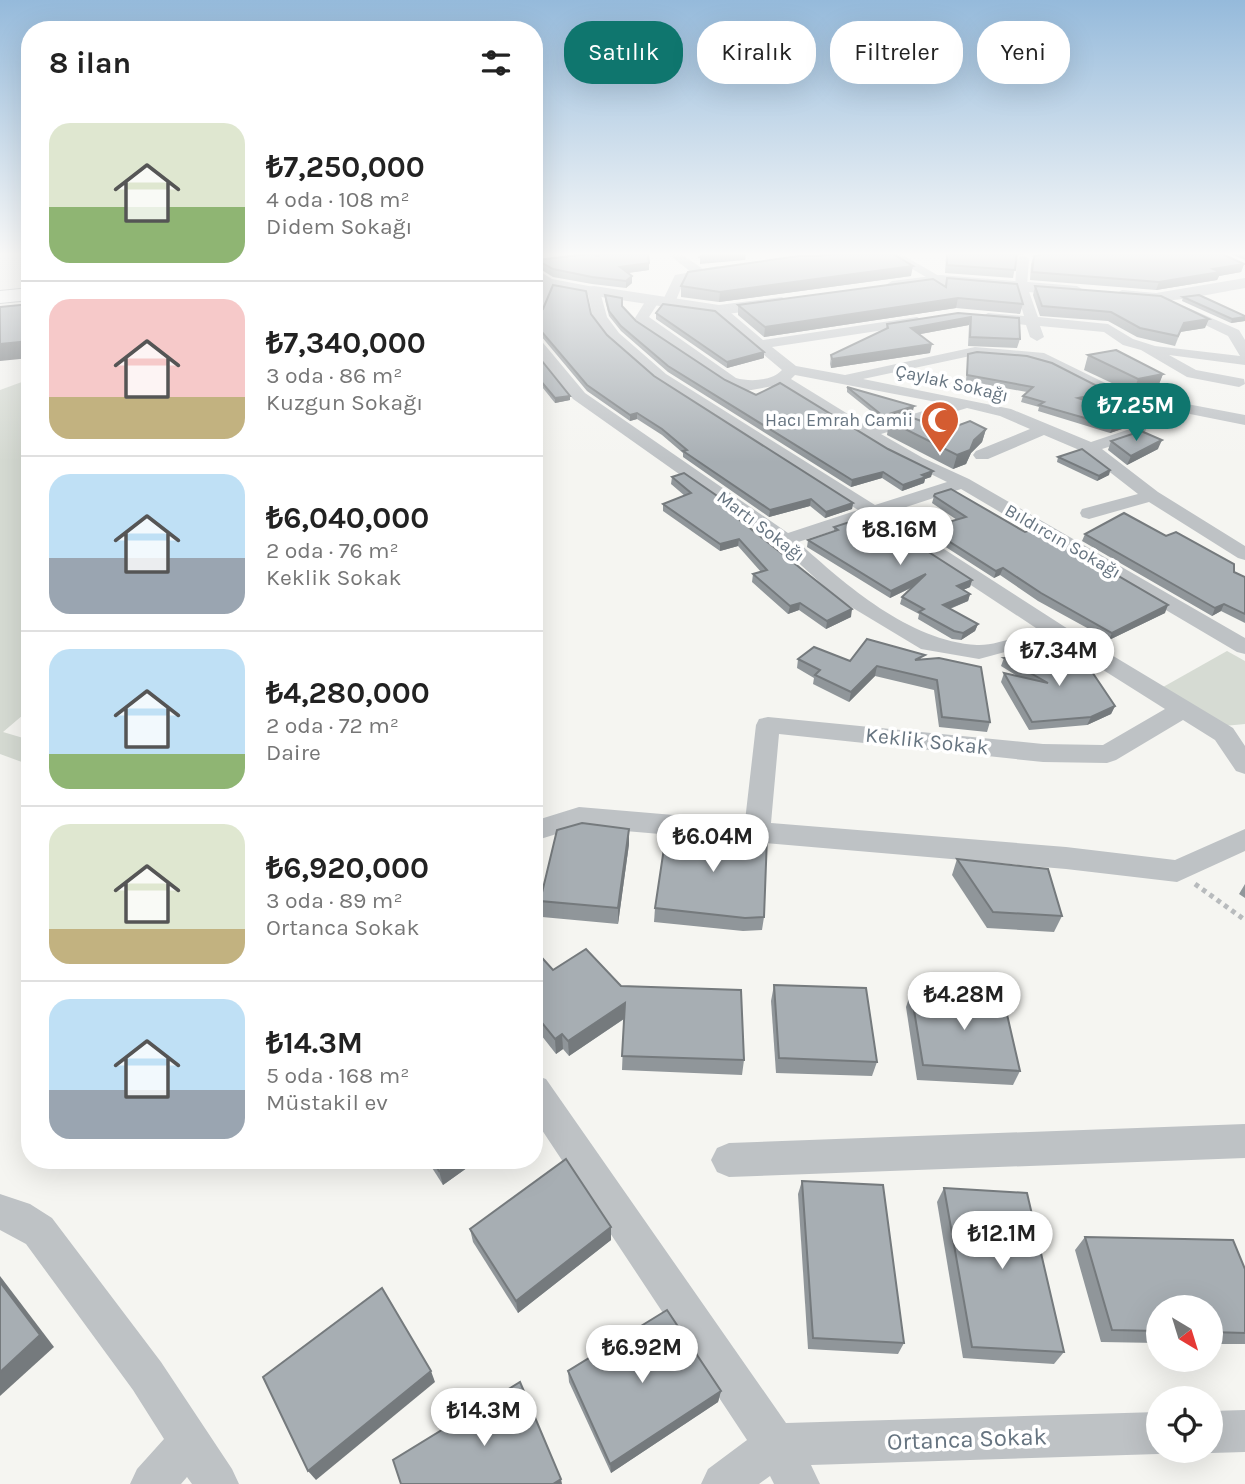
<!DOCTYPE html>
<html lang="tr">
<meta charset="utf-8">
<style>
body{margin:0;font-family:Karla,sans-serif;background:#f6f6f6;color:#222;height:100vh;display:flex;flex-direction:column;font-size:26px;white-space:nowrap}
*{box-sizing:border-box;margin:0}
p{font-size:23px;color:#767676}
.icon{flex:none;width:38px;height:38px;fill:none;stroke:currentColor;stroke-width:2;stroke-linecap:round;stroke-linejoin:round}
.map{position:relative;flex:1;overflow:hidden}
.details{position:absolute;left:21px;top:21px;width:522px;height:1148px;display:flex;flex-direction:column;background:#fff;border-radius:28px;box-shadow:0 7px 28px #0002}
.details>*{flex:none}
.top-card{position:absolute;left:564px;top:21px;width:576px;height:63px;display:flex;gap:14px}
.needle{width:46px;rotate:142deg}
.controls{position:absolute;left:1146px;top:1295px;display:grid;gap:14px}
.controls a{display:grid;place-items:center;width:77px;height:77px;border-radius:50%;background:#fff;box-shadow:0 7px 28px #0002;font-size:35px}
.price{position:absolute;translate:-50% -60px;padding:0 16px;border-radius:24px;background:#fff;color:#222;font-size:23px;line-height:46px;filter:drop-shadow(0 2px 4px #0008)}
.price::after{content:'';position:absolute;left:50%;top:42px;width:21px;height:16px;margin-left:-10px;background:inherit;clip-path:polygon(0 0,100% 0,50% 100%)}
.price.selected{background:#0f766e;color:#fff}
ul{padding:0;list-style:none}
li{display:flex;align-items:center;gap:21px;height:175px;padding:0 28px}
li+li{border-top:2px solid #e0e0e0}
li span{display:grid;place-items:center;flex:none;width:196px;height:140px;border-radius:21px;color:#555}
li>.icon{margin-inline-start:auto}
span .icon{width:84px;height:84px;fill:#fffc;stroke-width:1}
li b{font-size:30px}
h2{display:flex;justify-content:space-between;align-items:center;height:84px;padding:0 28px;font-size:30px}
.tag{padding:0 24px;border-radius:28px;background:#fff;box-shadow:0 7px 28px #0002;font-size:24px;line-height:63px}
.tag.selected{background:#0f766e;color:#fff}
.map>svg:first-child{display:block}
.green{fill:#d6dbd3}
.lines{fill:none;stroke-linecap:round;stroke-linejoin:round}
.primary-casing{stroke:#b2b6b9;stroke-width:2}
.path{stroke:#b8bbbd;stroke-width:5;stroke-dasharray:4.5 4.5;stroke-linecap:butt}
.minor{fill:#bec2c5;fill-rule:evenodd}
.tertiary{fill:#bec2c5;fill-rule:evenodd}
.primary{fill:#fff;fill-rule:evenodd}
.wall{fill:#90969a}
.shaded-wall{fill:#757a7d}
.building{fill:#a7aeb3;stroke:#757a7d;stroke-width:2}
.labels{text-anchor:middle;stroke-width:7;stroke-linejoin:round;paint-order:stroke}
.far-street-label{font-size:18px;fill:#667480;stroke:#fff}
.far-poi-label{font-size:18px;fill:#667480;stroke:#fff;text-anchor:end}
.street-label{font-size:21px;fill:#667480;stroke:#fff}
.near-street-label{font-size:24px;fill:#667480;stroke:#fff}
</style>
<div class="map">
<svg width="1245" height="1484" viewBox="0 0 1245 1484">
<rect width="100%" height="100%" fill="#f5f5f1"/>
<g class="green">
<polygon points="30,379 30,709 3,732 30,740 30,765 0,754 0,390"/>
<polygon points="1227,651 1245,661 1245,724 1224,726 1156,691"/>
</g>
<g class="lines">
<defs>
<g id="primary">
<polygon points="534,254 573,254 564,260 534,264"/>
<polygon points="30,288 30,300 0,303 0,291"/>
</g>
</defs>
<use href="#primary" class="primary-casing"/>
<polyline class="path" points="1195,884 1245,920"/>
<g class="minor">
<polygon points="668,254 681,254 703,269 718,266 724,270 684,281 674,305 664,305 662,302 675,275 691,272"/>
<polygon points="887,254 901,254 946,280 944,283 936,283"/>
<polygon points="1023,255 1029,259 1027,286 1038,317 1108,324 1133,339 1155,346 1240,356 1228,336 1172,309 1174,306 1184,306 1239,330 1245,340 1245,365 1169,355 1196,370 1244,379 1245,384 1239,387 1187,377 1141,350 1123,345 1104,332 1040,326 1044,337 1037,341 1030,337 1026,325 983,320 981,317 988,313 1024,316 1015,286 1017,259"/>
<path d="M 534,268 L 552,279 L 599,288 L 607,317 L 619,333 L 666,374 L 875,505 L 947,482 L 888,453 L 779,385 L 746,391 L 726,384 L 637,321 L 635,318 L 648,297 L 653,296 L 660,300 L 649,317 L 736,378 C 750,382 772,381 782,370 L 714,313 L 714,307 L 724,307 L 763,340 L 917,317 L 924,321 L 917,325 L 772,347 L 796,366 L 845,375 L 975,347 L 1044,353 L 1144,402 L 1151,419 L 1143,436 L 1102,449 L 1158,492 L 1245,546 L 1245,560 L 1238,558 L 1149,502 L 1089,519 L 1082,517 L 1080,513 L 1082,509 L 1138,494 L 1084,452 L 1044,435 L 988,459 L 976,459 L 973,455 L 976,451 L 1030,429 L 1000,416 L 967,408 L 881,434 L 923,458 L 969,479 L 1245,638 L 1245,654 L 1237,652 L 961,489 L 888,513 L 1065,627 L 1233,728 L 1245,746 L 1245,774 L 1236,771 L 1215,740 L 1183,720 L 1116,760 L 1107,763 L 1043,762 L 779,734 L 771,823 L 1066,847 L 1175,860 L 1245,829 L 1245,851 L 1177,882 L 1066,869 L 579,827 L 534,841 L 534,821 L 579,807 L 745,821 L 756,725 L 759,719 L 768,717 L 1043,744 L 1103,745 L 1165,709 L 1054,639 L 979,659 L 921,649 L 838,599 L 778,544 L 573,399 L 534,350 L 534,337 L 539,338 L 585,393 L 788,533 L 858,510 L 656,380 L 609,339 L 593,318 L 588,294 L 552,287 L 541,314 L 534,318 L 534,300 L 541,283 L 534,278 ZM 975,355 L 1041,361 L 1131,408 L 1135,419 L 1130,429 L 1091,442 L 1011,409 L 863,379 ZM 795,375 L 947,404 L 869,427 L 791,379 ZM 871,519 L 1039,630 C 1020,635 996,646 977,645 C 909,641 846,585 798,542 Z"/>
<polygon points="1166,400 1245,415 1245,425 1160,408 1158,405 1160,402"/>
<polygon points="534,1075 546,1079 786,1423 1158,1412 1158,1451 1166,1451 1158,1454 811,1465 820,1484 774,1484 770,1476 759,1484 701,1484 708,1469 747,1440 534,1118"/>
<polygon points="1245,1124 1245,1158 729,1177 717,1172 711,1160 717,1148 729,1143"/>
<polygon points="0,1194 30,1204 52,1218 161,1362 232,1469 239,1484 192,1484 187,1477 181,1484 130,1484 137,1469 164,1439 133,1390 26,1244 0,1230"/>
<polygon points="1245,1410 1245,1452 1211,1453 1205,1451 1211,1451 1211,1411"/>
</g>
<g class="tertiary">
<polygon points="940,275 1077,286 1085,291 1077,296 940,285 892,291 884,286 892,281"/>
<path d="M 1245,278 L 1245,288 C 1219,292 1131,313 1114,295 L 1122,290 L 1156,293 Z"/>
<polygon points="594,286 719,305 782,297 790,302 782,307 719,315 588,295 586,291 588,287"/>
</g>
<use href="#primary" class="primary"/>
</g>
<g class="wall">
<polygon points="944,254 1025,254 1017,256 1013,278 945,273 946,255"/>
<polygon points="1230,254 1245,254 1245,260"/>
<polygon points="598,256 649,270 628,273 632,283 626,288 592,284 553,277 537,267 537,260"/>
<polygon points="1034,256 1244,264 1241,272 1219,276 1217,280 1156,290 1030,280 1031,264"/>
<polygon points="911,276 719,302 681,297 681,286"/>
<polygon points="947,278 1023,304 1020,314 956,308 764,337 738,315 738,305 945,286"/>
<polygon points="1035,286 1205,328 1180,332 1175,346 1137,337 1108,321 1040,316 1033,295"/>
<polygon points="605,295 622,306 636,321 725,380 931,477 925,479 924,483 902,491 882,478 851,487 668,372 621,331 609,316 605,300"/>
<polygon points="1183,297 1245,316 1245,321 1231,323 1182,301"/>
<polygon points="656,313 764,358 727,368 656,319"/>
<polygon points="958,313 1020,339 1017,348 968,346 969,325 920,334 930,353 831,368 830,364 831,355 886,329 887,324"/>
<polygon points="591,314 607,335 654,376 853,503 852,509 825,518 810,506 769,517 683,457 683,453 662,435 637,419 630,421 587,391 541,336 534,325 534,315"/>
<polygon points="968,354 1109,392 1107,398 1089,402 1128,427 1110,433 1038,411 1039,407 1021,402 1023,396 1027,392 966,381"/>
<polygon points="1088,355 1163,374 1157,389 1133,393 1084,370"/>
<polygon points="534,363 570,396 570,400 555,403 534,377"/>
<polygon points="847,387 913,411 882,420 847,392"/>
<polygon points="889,421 946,430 986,429 982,442 971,453 966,464 953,469 887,435"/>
<polygon points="1111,441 1158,449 1127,465 1108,450"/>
<polygon points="1058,457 1110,470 1109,475 1097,481 1057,462"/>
<polygon points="672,477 735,516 851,617 826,629 799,610 788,614 752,582 753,574 761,572 738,546 720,551 663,511 663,504 685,496 671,484"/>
<polygon points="934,496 1165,613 1109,640 1038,601 1000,575 994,578 927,535 928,528 957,520 932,503"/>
<polygon points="834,527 972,580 970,587 963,590 970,594 968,601 950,609 978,624 975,631 961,640 952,639 918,619 919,614 900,604 902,597 911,588 890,598 807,547 808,540 834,531"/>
<polygon points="1085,534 1234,572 1245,577 1245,623 1221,611 1212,616 1082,541"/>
<polygon points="1004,658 1115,706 1111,714 1087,725 1029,730 1001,682 1004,673 1019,677 1001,666"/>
<polygon points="798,659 850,661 924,659 990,722 987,732 939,727 934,690 875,676 849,702 813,684 814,678 797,668"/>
<polygon points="629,844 618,924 542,917 540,901"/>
<polygon points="957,859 1062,916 1054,932 987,928 952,875"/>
<polygon points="1245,884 1245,898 1239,894"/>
<polygon points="655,908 764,917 762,930 743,931 654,922"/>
<polygon points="534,949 553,970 621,986 744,1060 742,1075 622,1070 624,1019 569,1056 563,1049 556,1054 534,1026"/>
<polygon points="774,985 877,1062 872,1076 776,1073 771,1001"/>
<polygon points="911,992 1020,1071 1013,1085 917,1080 906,1007"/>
<polygon points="427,1160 478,1160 443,1185"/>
<polygon points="802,1181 904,1343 898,1354 808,1349 798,1194"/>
<polygon points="944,1188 1064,1352 1054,1364 963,1358 937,1202"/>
<polygon points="611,1227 611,1240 518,1313 473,1242 470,1229"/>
<polygon points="1085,1237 1245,1269 1245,1344 1211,1344 1211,1307 1158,1307 1158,1343 1101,1342 1075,1250"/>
<polygon points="568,1371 721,1391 718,1402 611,1473 569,1382"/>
</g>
<g class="shaded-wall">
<polygon points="732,254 746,254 745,260 700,264 700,257"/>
<polygon points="649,263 649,270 620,274 620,267"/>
<polygon points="1244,264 1241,272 1219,276 1217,280 1156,290 1159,282 1213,269"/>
<polygon points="913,266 911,276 719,302 720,292"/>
<polygon points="632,276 632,283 626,288 626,281"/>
<polygon points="537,279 538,284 534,294 534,288"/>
<polygon points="958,298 956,308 764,337 765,327"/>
<polygon points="971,317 969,325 910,336 911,328"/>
<polygon points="1245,317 1245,321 1231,323 1232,319"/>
<polygon points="1209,319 1205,328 1180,332 1175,346 1184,323"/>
<polygon points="30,341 30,358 0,361 0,344"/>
<polygon points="932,344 930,353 831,368 832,359"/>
<polygon points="764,352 764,358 727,368 727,362"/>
<polygon points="1163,374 1157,389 1133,393 1138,379"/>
<polygon points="1109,392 1107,398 1076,404 1078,398"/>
<polygon points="570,396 570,400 555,403 555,398"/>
<polygon points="914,406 913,411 882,420 883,416"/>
<polygon points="637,413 637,419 630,421 630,415"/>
<polygon points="1132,416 1128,427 1110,433 1113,426"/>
<polygon points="986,429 982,442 971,453 966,464 953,469 957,455"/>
<polygon points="1162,440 1158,449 1127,465 1131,456"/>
<polygon points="1110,470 1109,475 1097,481 1099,476"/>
<polygon points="933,471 931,477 925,479 924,483 902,491 903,485"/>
<polygon points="883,472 882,478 851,487 852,480"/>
<polygon points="811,499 810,506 769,517 770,510"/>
<polygon points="853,503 852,509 825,518 826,512"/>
<polygon points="739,539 738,546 720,551 720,544"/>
<polygon points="1003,568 1000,575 994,578 996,571"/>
<polygon points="926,574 924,581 890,598 891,591"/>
<polygon points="972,580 970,587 956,593 957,586"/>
<polygon points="970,594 968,601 941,612 943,605"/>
<polygon points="800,603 799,610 788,614 790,606"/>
<polygon points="1224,604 1221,611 1212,616 1215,608"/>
<polygon points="1168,605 1165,613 1109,640 1112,633"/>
<polygon points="852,609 851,617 826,629 827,621"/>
<polygon points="978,624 975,631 961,640 963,633"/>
<polygon points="877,666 875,676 849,702 851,692"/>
<polygon points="1115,706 1111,714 1087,725 1091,717"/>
<polygon points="629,829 629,844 618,924 618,908"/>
<polygon points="625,1003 625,1018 569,1056 568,1041"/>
<polygon points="562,1034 563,1049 556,1054 555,1039"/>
<polygon points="455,1160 478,1160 443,1185 439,1171"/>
<polygon points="611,1227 611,1240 518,1313 516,1301"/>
<polygon points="0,1276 54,1347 0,1396"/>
<polygon points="431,1371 435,1382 316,1480 308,1471"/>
<polygon points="721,1391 718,1402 611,1473 610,1464"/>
<polygon points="561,1479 562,1484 553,1484"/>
</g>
<g class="building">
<polygon points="588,254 593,254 598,256 599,254 648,254 649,263 620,267 632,276 626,281 592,277 553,269 537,260"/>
<polygon points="703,254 732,254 700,257"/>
<polygon points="835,254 893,254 913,266 720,292 681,286 688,272 798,256 817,256"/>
<polygon points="947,254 1017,254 1015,270 947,265"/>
<polygon points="1043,254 1222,254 1244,264 1213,269 1220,272 1159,282 1032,272 1034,256"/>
<polygon points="534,276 537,279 534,288"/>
<polygon points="947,278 1017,284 1023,304 958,298 765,327 738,305 933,279 946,287"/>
<polygon points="553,285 586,291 591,314 607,335 654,376 853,503 826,512 811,499 770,510 683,451 687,450 662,429 637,413 630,415 587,385 541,331 534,319 534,315 543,309"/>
<polygon points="1035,286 1161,296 1209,319 1184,323 1178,336 1140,328 1111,312 1042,306"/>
<polygon points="605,295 622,298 622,306 636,321 725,380 756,395 780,383 888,449 933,471 922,475 926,477 903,485 883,472 852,480 668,366 621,326 609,311"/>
<polygon points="1199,295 1245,316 1245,317 1232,319 1183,297"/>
<polygon points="30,304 30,341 0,344 0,307"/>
<polygon points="663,304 715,311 764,352 727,362 656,313"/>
<polygon points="958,313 1019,318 1020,339 970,337 971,317 911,328 932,344 832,359 831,355 888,328 887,324"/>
<polygon points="1116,350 1163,374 1138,379 1088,355"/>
<polygon points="977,352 1027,356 1052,363 1109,392 1078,398 1132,416 1130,421 1113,426 1039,405 1044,402 1023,396 1033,387 967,375 968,354"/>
<polygon points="542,361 570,396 555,398 534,373 534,363"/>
<polygon points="847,387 914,406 883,416"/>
<polygon points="913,418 946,430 970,421 986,429 974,440 970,450 957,455 889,421 896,419 909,424"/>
<polygon points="1141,431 1162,440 1131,456 1111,441"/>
<polygon points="1082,449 1110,470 1099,476 1058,457"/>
<polygon points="684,473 736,509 732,514 852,609 827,621 800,603 790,606 753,574 767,570 739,539 720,544 663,504 691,493 672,477"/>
<polygon points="951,489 1025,532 1031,530 1061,547 1065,545 1168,605 1112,633 1041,593 1003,568 996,571 928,528 966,517 934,496 935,494"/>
<polygon points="1124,513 1166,536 1176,532 1234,564 1234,572 1245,577 1245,614 1224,604 1215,608 1085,534"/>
<polygon points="871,515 972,580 957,586 970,594 943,605 978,624 963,633 954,631 919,612 924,609 902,597 926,574 891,591 808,540 838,530 834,527"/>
<polygon points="867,639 925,655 915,660 939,658 981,667 990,722 942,717 937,680 877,666 851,692 815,675 820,670 798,659 814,647 850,661"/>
<polygon points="1080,654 1115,706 1091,717 1032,722 1004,673 1048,683 1004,658"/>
<polygon points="582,823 629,829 618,908 540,901 557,830"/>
<polygon points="667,828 767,837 764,917 745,918 655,908"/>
<polygon points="957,859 1048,869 1062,916 993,912"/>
<polygon points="534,949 553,970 586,949 621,986 741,990 744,1060 622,1056 625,1003 568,1041 562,1034 555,1039 534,1013"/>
<polygon points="774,985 866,988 877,1062 779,1058"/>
<polygon points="911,992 1003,997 1020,1071 923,1065"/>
<polygon points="566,1159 611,1227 516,1301 470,1229"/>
<polygon points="432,1160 455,1160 439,1171"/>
<polygon points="802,1181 883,1185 904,1343 813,1338"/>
<polygon points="944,1188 1027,1193 1064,1352 972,1347"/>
<polygon points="1085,1237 1233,1240 1245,1269 1245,1333 1211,1332 1211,1307 1158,1307 1158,1331 1112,1330"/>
<polygon points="0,1282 40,1335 0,1372"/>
<polygon points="382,1288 431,1371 308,1471 263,1377"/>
<polygon points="667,1310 721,1391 610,1464 568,1371"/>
<polygon points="520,1382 561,1479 553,1484 401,1484 393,1460"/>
</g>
<linearGradient id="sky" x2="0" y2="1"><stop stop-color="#95badb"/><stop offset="0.55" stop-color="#fafaf9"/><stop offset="1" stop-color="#fafaf9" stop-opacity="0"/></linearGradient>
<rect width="1245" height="462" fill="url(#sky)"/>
<defs>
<symbol id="mosque-pin" viewBox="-11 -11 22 30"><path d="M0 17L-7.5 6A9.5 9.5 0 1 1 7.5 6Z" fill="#d45c31" stroke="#fff"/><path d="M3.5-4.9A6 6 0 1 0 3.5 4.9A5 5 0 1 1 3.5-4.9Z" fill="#fff"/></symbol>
</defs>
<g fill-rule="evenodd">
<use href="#mosque-pin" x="918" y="398" width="44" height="60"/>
</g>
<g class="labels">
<g class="far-street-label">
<text transform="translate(952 383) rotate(13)" y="6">Çaylak Sokağı</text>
<text transform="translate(761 526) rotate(37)" y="6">Martı Sokağı</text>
<text transform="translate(1063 541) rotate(30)" y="6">Bıldırcın Sokağı</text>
</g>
<g class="far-poi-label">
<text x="913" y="426">Hacı Emrah Camii</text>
</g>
<g class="street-label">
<text transform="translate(927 741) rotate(6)" y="7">Keklik Sokak</text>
</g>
<g class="near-street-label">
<text transform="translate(967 1439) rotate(-2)" y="8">Ortanca Sokak</text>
</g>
</g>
</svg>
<div class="controls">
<a><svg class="needle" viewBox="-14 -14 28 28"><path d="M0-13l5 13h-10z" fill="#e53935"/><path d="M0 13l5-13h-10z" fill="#767676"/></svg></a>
<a><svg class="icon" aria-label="locate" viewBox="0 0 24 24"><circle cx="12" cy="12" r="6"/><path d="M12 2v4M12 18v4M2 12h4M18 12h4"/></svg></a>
</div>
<b class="price selected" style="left:1136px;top:443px">₺7.25M</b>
<b class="price" style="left:900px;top:567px">₺8.16M</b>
<b class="price" style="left:1059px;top:688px">₺7.34M</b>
<b class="price" style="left:713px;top:874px">₺6.04M</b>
<b class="price" style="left:964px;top:1032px">₺4.28M</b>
<b class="price" style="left:1002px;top:1271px">₺12.1M</b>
<b class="price" style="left:642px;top:1385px">₺6.92M</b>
<b class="price" style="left:484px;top:1448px">₺14.3M</b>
<div class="top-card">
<a class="tag selected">Satılık</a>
<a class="tag">Kiralık</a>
<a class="tag">Filtreler</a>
<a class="tag">Yeni</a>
</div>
<section class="details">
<h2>8 ilan<svg class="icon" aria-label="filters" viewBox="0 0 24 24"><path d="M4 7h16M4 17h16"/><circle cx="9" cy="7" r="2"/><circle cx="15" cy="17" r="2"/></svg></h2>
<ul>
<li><span style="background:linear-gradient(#dfe7d0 60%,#8fb573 0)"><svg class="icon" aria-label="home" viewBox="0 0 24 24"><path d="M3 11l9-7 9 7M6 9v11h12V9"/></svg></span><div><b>₺7,250,000</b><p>4 oda · 108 m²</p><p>Didem Sokağı</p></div></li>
<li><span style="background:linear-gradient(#f6c9c9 70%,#c2b280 0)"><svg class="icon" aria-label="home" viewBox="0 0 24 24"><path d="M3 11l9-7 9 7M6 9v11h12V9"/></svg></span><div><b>₺7,340,000</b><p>3 oda · 86 m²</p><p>Kuzgun Sokağı</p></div></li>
<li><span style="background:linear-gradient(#bfe0f5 60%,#9aa5b1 0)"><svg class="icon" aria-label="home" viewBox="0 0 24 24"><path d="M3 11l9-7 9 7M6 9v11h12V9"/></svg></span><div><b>₺6,040,000</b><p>2 oda · 76 m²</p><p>Keklik Sokak</p></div></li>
<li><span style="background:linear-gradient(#bfe0f5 75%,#8fb573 0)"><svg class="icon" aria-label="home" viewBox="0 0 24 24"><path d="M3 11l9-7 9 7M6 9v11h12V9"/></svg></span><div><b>₺4,280,000</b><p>2 oda · 72 m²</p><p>Daire</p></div></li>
<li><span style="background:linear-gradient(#dfe7d0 75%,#c2b280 0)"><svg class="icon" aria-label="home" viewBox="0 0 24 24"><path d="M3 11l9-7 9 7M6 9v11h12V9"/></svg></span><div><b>₺6,920,000</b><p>3 oda · 89 m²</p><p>Ortanca Sokak</p></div></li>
<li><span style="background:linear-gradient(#bfe0f5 65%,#9aa5b1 0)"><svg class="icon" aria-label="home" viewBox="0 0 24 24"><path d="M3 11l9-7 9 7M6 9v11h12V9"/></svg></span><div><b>₺14.3M</b><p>5 oda · 168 m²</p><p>Müstakil ev</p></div></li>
</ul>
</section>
</div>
